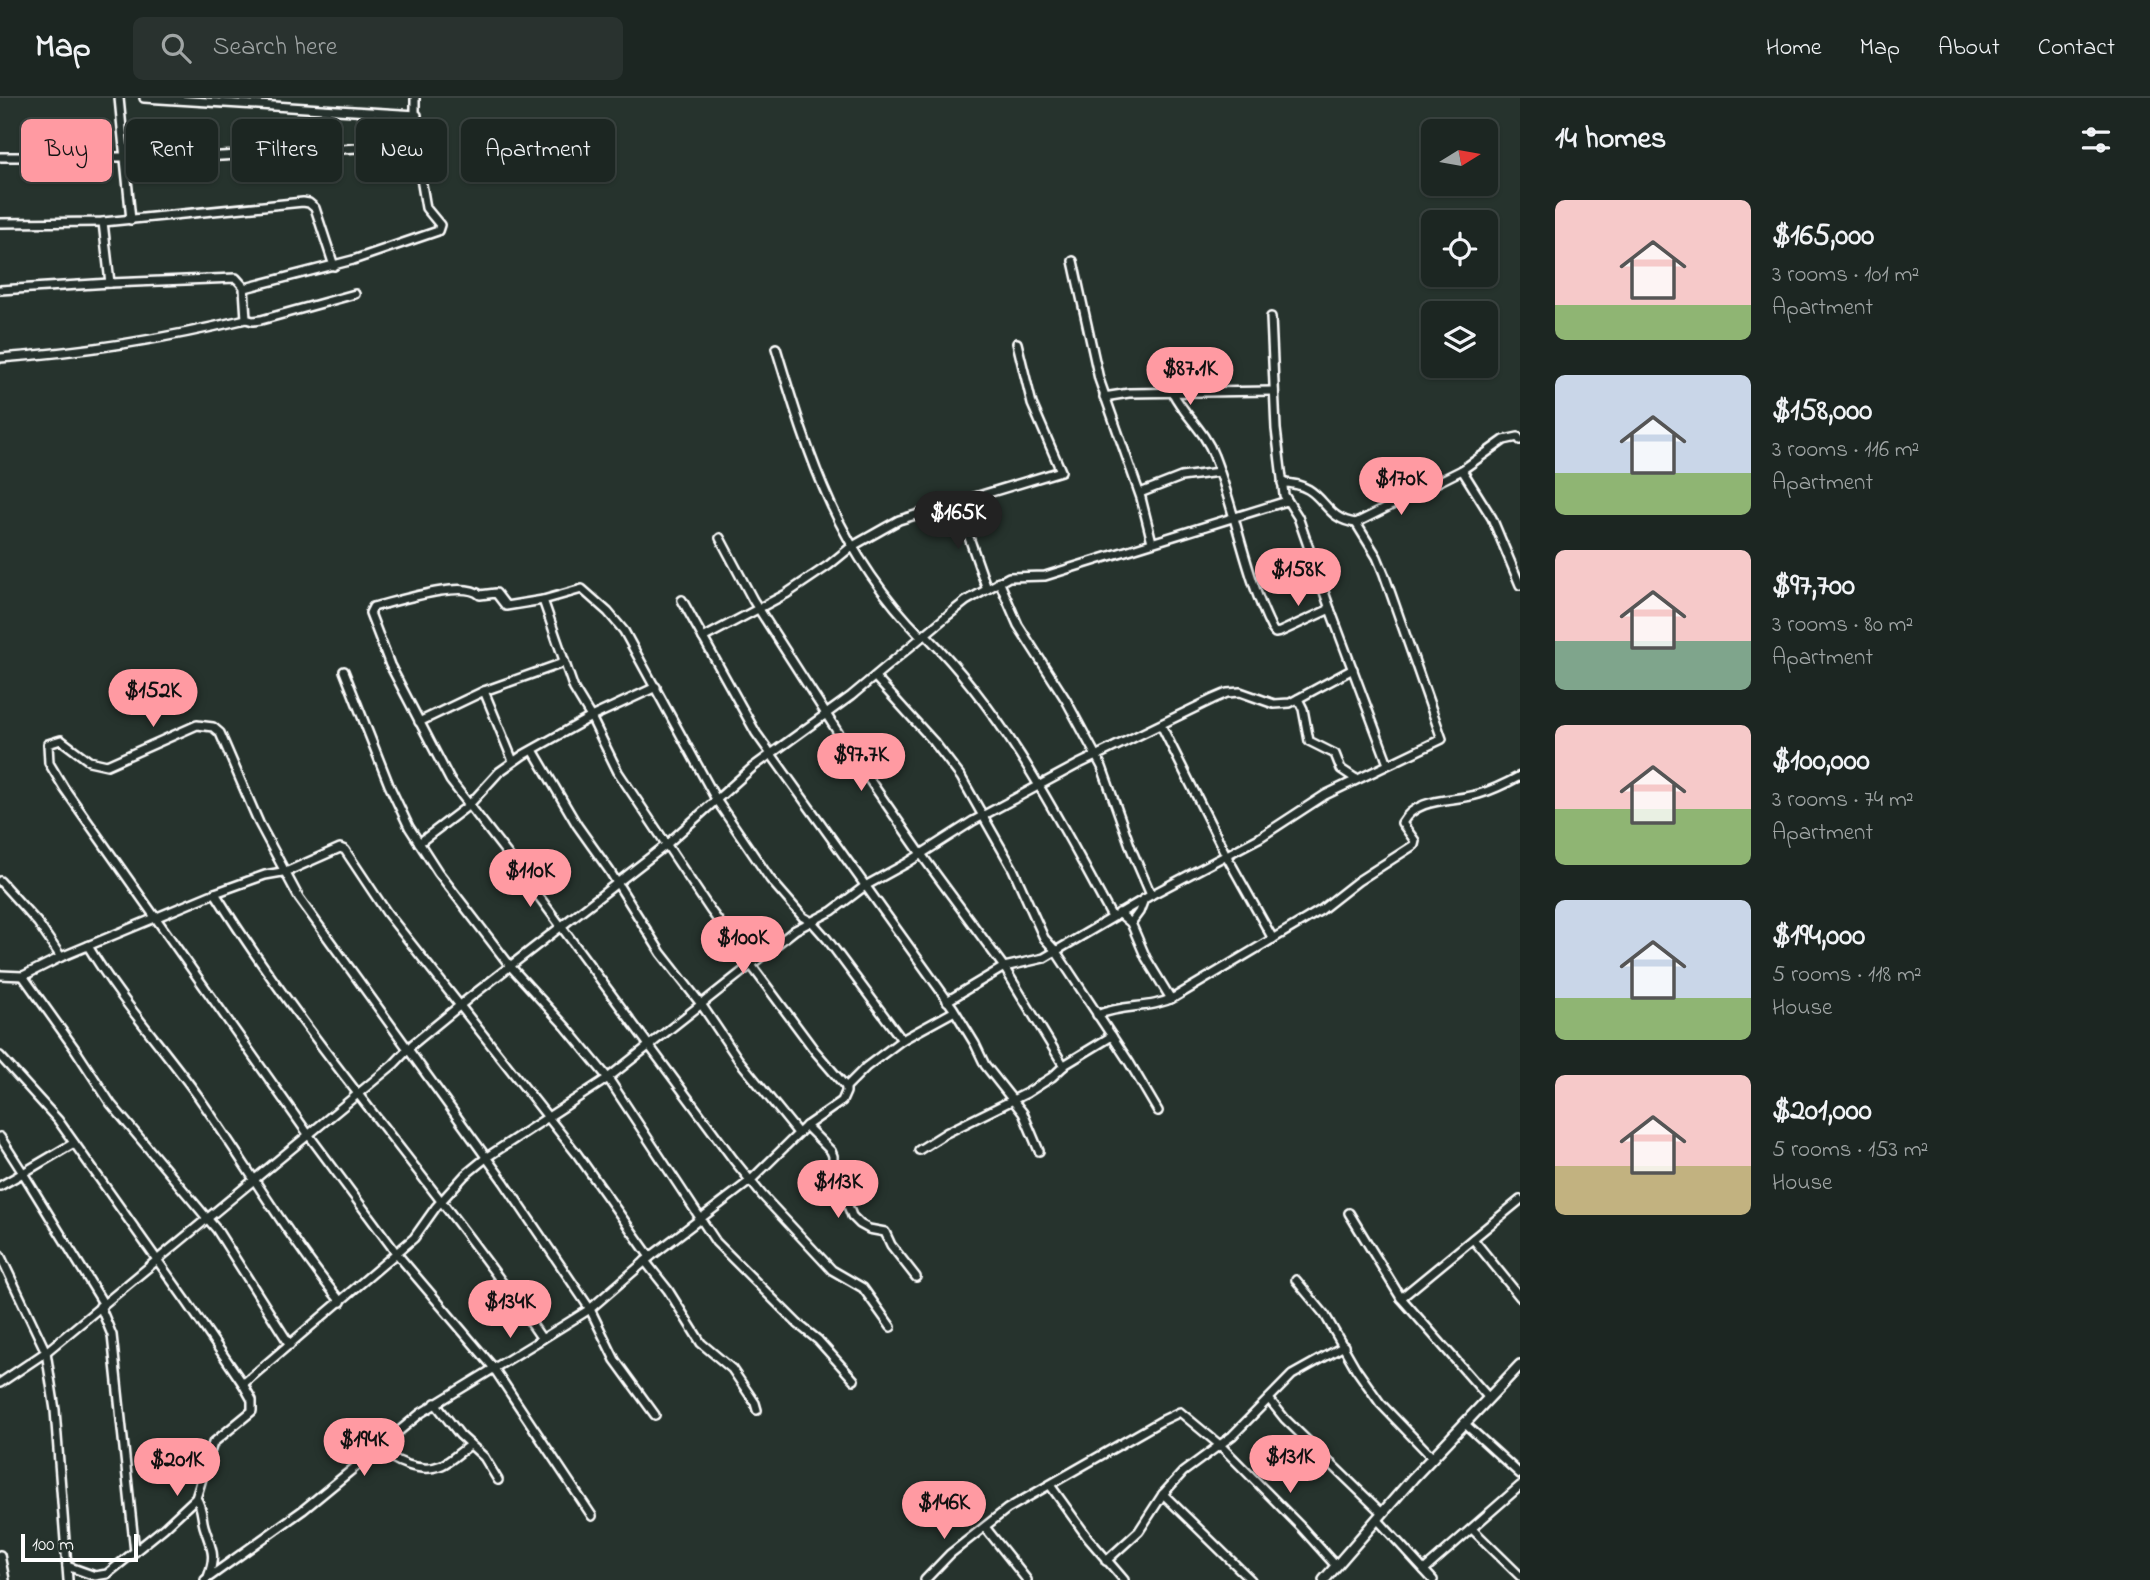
<!DOCTYPE html>
<meta charset="utf-8">
<style>
body{margin:0;font-family:"Indie Flower",sans-serif;background:#29322f;color:#f1f3f6;height:100vh;display:flex;flex-direction:column;font-size:26px;white-space:nowrap}
*{box-sizing:border-box;margin:0}
p{font-size:23px;color:#a0a5a5}
.icon{flex:none;width:38px;height:38px;fill:none;stroke:currentColor;stroke-width:2;stroke-linecap:round;stroke-linejoin:round}
.map{position:relative;flex:1;overflow:hidden}
.drawer{display:flex;flex-direction:column;background:#1c2622;width:630px}
.drawer>*{flex:none}
.top-card{position:absolute;left:21px;top:21px;width:665px;height:63px;display:flex;gap:14px}
.needle{width:46px;rotate:79deg}
.controls{position:absolute;left:1421px;top:21px;display:grid;gap:14px}
.controls a{display:grid;place-items:center;width:77px;height:77px;border-radius:10px;background:#1c2622;box-shadow:0 2px 5px #0004,0 0 0 2px #3a4340;font-size:35px}
.scale{position:absolute;left:21px;bottom:18px;width:117px;box-sizing:border-box;padding-left:7px;border:4px solid #fff;border-top:0;font-size:19px;line-height:24px;white-space:nowrap;color:#fff;-webkit-text-stroke:5px #26332d;paint-order:stroke}
.price{position:absolute;translate:-50% -60px;padding:0 16px;border-radius:24px;background:#ff9aa2;color:#111;font-size:23px;line-height:46px;filter:drop-shadow(0 2px 4px #0008)}
.price::after{content:'';position:absolute;left:50%;top:42px;width:21px;height:16px;margin-left:-10px;background:inherit;clip-path:polygon(0 0,100% 0,50% 100%)}
.price.active{background:#222;color:#fff}
ul{padding:0;list-style:none}
li{display:flex;align-items:center;gap:21px;height:175px;padding:0 35px}
li span{display:grid;place-items:center;flex:none;width:196px;height:140px;border-radius:10px;color:#555}
li>.icon{margin-inline-start:auto}
span .icon{width:84px;height:84px;fill:#fffc;stroke-width:1}
li b{font-size:30px}
h2{display:flex;justify-content:space-between;align-items:center;height:84px;padding:0 35px;font-size:30px}
.pill{padding:0 24px;border-radius:10px;background:#1c2622;box-shadow:0 2px 5px #0004,0 0 0 2px #3a4340;font-size:24px;line-height:63px}
.pill.active{background:#ff9aa2;color:#111}
header{display:flex;align-items:center;gap:42px;box-sizing:border-box;height:98px;padding:0 35px;background:#1c2622;border-bottom:2px solid #3a4340}
header strong{font-size:33px}
nav{display:flex;gap:38px;margin-inline-start:auto;font-size:24px}
.search{width:490px;height:63px;background:#29322f;display:flex;align-items:center;gap:18px;box-sizing:border-box;padding:0 24px;border-radius:10px;color:#a0a5a5;font-size:26px}
main{display:flex;flex:1;min-height:0}
.map>svg:first-child{display:block}
.lines{fill:none;stroke-linecap:round;stroke-linejoin:round}
.minor-casing{stroke:#fff;stroke-width:12}
.tertiary-casing{stroke:#fff;stroke-width:14}
.minor{stroke:#26332d;stroke-width:7}
.tertiary{stroke:#26332d;stroke-width:9}
</style>
<header>
<strong>Map</strong>
<div class="search"><svg class="icon" aria-label="search" viewBox="0 0 24 24"><circle cx="10" cy="10" r="6"/><path d="M15 15l6 6"/></svg>Search here</div>
<nav><a>Home</a><a>Map</a><a>About</a><a>Contact</a></nav>
</header>
<main>
<div class="map">
<svg width="1520" height="1482" viewBox="0 0 1520 1482">
<rect width="100%" height="100%" fill="#26332d"/>
<filter id="ink" filterUnits="userSpaceOnUse"><feTurbulence type="fractalNoise" baseFrequency=".0143" numOctaves="2"/><feDisplacementMap in="SourceGraphic" scale="14" xChannelSelector="R" yChannelSelector="G"/><feConvolveMatrix kernelMatrix="1 2 1 2 8 2 1 2 1" color-interpolation-filters="sRGB"/></filter>
<g filter="url(#ink)">
<g class="lines">
<defs>
<g id="minor">
<polyline points="119,0 131,122"/>
<polyline points="144,0 417,17"/>
<polyline points="0,59 204,59 392,48 415,45 415,0"/>
<polyline points="0,125 103,124 303,104 309,105 315,110 334,168"/>
<polyline points="1073,163 1099,281 1141,400 1152,444"/>
<polyline points="110,185 236,180 245,190 353,162 438,133 440,127 426,110 415,45"/>
<polyline points="244,190 246,221"/>
<polyline points="0,192 110,185 103,124"/>
<polyline points="1271,219 1276,331 1284,397 1298,419 1330,511 1388,666"/>
<path d="M 776,250 C 810,362 837,453 922,539"/>
<path d="M 0,260 C 83,254 165,241 246,221 L 253,223 L 261,222 L 355,196"/>
<path d="M 1173,295 C 1184,317 1205,333 1214,358 C 1236,414 1245,477 1272,531 L 1275,535 L 1280,534 L 1330,511"/>
<polyline points="1104,299 1129,295 1274,293"/>
<polyline points="1462,372 1492,420 1520,487"/>
<path d="M 1282,385 C 1326,385 1320,421 1356,425 L 1462,372 L 1504,342 L 1518,339 L 1520,342"/>
<polyline points="1140,395 1181,379 1219,374"/>
<polyline points="957,405 987,491"/>
<polyline points="720,440 753,502 853,658 921,756 1004,869 1064,968"/>
<polyline points="999,483 1018,527 1066,602 1102,669 1132,753 1151,797"/>
<path d="M 543,502 L 506,508 L 496,495 L 480,497 C 464,481 395,504 373,509 L 370,515 L 390,567 L 450,682 L 512,762 L 733,1061 L 762,1097 L 832,1172 L 863,1190 L 891,1229"/>
<polyline points="682,502 756,635 953,910 975,946 985,967 1023,1015 1039,1053"/>
<path d="M 926,537 C 1007,618 1058,720 1112,819"/>
<polyline points="703,540 786,496 829,467 851,449 899,422 1061,373 1032,306 1017,245"/>
<polyline points="344,573 389,687 409,729 438,774 511,869 566,929 608,980 716,1144 798,1226 818,1242 854,1282"/>
<polyline points="875,579 934,644 961,679 1013,771 1044,840 1055,852 1129,964 1158,1013"/>
<polyline points="484,593 513,663"/>
<polyline points="1298,601 1303,611 1309,643 1335,656 1341,671 1356,681"/>
<polyline points="419,624 484,593 563,565"/>
<polyline points="1161,627 1226,757 1273,841"/>
<polyline points="533,652 577,727 609,772 661,855 701,906 738,961 798,1035"/>
<polyline points="419,745 469,707 499,674 523,657 591,619 656,589"/>
<polyline points="0,783 38,825 61,859"/>
<path d="M 215,795 C 313,952 438,1088 542,1241 L 590,1211 L 650,1159 L 750,1083 L 806,1028 L 842,1003 L 846,994 L 846,989 L 866,969 L 902,942 L 953,914"/>
<polyline points="1119,815 1131,825 1146,860 1171,901"/>
<polyline points="1131,825 1139,814 1144,801"/>
<path d="M 88,848 C 120,902 162,948 198,998 C 246,1066 288,1139 341,1204"/>
<polyline points="0,877 23,878"/>
<polyline points="947,903 1004,869 1044,860 1151,797 1259,740 1325,697 1442,641 1384,476 1377,459 1356,425"/>
<path d="M 1097,917 C 1126,905 1149,912 1175,899 L 1321,812 L 1358,783 L 1414,747 L 1415,743 L 1402,725 C 1417,698 1453,704 1479,696 C 1493,692 1507,685 1520,678"/>
<polyline points="0,958 58,1022 187,1204 243,1286 414,1140 436,1109 465,1077 487,1059 608,980 795,832 832,813 865,788 907,765 973,723 1077,667 1213,601 1227,595 1240,594 1274,606 1290,605 1353,571"/>
<polyline points="846,989 815,953 711,813 618,674 591,619 574,591 543,502 582,491 608,514 624,533 717,703 770,781 803,819 812,824 827,841 902,942"/>
<polyline points="806,1028 831,1053 833,1058 833,1068 852,1118 860,1126 869,1131 885,1134 891,1147 916,1179"/>
<polyline points="0,1039 23,1075 0,1088"/>
<polyline points="74,1045 23,1075 103,1205"/>
<polyline points="919,1052 946,1035 1027,995 1052,979 1066,966 1112,938"/>
<polyline points="1349,1115 1401,1200 1488,1299"/>
<polyline points="1473,1141 1520,1199"/>
<polyline points="0,1157 46,1254 55,1312 68,1482"/>
<polyline points="645,1163 668,1192 701,1245 732,1271 755,1305 757,1312"/>
<polyline points="1296,1182 1325,1217 1356,1271 1380,1305 1433,1360"/>
<polyline points="1401,1200 1520,1102"/>
<polyline points="100,1208 112,1237 135,1454"/>
<polyline points="290,1247 217,1132 111,1006 75,951 23,878 61,859 215,795 265,777 288,773 340,750 345,752 387,815 577,1056 650,1159"/>
<polyline points="0,1285 46,1254 394,966 413,946 469,900 666,747 753,669 851,598 947,518 966,503 1009,479 1045,478 1287,403"/>
<polyline points="1269,1301 1285,1321 1382,1415"/>
<polyline points="435,1305 460,1337 484,1359 498,1382"/>
<polyline points="1464,1325 1520,1376"/>
<path d="M 379,1349 C 393,1364 421,1376 442,1367 C 451,1363 461,1353 470,1347"/>
<polyline points="1050,1387 1088,1440 1124,1482"/>
<polyline points="1163,1396 1251,1482"/>
<path d="M 196,1400 C 203,1410 201,1418 204,1428 C 211,1451 217,1455 208,1479"/>
<polyline points="592,1418 493,1269 397,1156 308,1036 64,690 49,665 48,646 61,642 89,663 107,667 197,627 213,629 220,635 259,725 299,800 504,1084 590,1211 615,1262 655,1317"/>
<polyline points="1377,1421 1433,1482"/>
<polyline points="985,1429 1027,1482"/>
<polyline points="1472,1431 1520,1478"/>
<polyline points="0,1457 5,1482"/>
<polyline points="1106,1463 1139,1433 1163,1396 1183,1374 1232,1338 1292,1277 1344,1248"/>
<polyline points="67,1468 95,1478 107,1476 164,1430 196,1400 213,1345 252,1313 252,1302 243,1286"/>
<polyline points="1424,1472 1520,1388"/>
<polyline points="205,1482 303,1412 421,1315 542,1241"/>
<polyline points="925,1482 950,1456 1007,1411 1161,1323 1180,1314 1221,1348 1301,1429 1336,1468"/>
</g>
<polyline id="tertiary" points="1324,1482 1413,1380 1520,1267"/>
</defs>
<use href="#minor" class="minor-casing"/>
<use href="#tertiary" class="tertiary-casing"/>
<use href="#minor" class="minor"/>
<use href="#tertiary" class="tertiary"/>
</g>
</g>
</svg>
<div class="controls">
<a><svg class="needle" viewBox="-14 -14 28 28"><path d="M0-13l5 13h-10z" fill="#e53935"/><path d="M0 13l5-13h-10z" fill="#a0a5a5"/></svg></a>
<a><svg class="icon" aria-label="locate" viewBox="0 0 24 24"><circle cx="12" cy="12" r="6"/><path d="M12 2v4M12 18v4M2 12h4M18 12h4"/></svg></a>
<a><svg class="icon" aria-label="layers" viewBox="0 0 24 24"><path d="M12 4l9 5-9 5-9-5zM3 14l9 5 9-5"/></svg></a>
</div>
<div class="scale">100 m</div>
<b class="price" style="left:1190px;top:309px">$87.1K</b>
<b class="price" style="left:1401px;top:419px">$170K</b>
<b class="price active" style="left:958px;top:453px">$165K</b>
<b class="price" style="left:1298px;top:510px">$158K</b>
<b class="price" style="left:153px;top:631px">$152K</b>
<b class="price" style="left:861px;top:695px">$97.7K</b>
<b class="price" style="left:530px;top:811px">$110K</b>
<b class="price" style="left:743px;top:878px">$100K</b>
<b class="price" style="left:838px;top:1122px">$113K</b>
<b class="price" style="left:510px;top:1242px">$134K</b>
<b class="price" style="left:364px;top:1380px">$194K</b>
<b class="price" style="left:1290px;top:1397px">$131K</b>
<b class="price" style="left:177px;top:1400px">$201K</b>
<b class="price" style="left:944px;top:1443px">$146K</b>
<div class="top-card">
<a class="pill active">Buy</a>
<a class="pill">Rent</a>
<a class="pill">Filters</a>
<a class="pill">New</a>
<a class="pill">Apartment</a>
</div>
</div>
<section class="drawer">
<h2>14 homes<svg class="icon" aria-label="filters" viewBox="0 0 24 24"><path d="M4 7h16M4 17h16"/><circle cx="9" cy="7" r="2"/><circle cx="15" cy="17" r="2"/></svg></h2>
<ul>
<li><span style="background:linear-gradient(#f6c9c9 75%,#8fb573 0)"><svg class="icon" aria-label="home" viewBox="0 0 24 24"><path d="M3 11l9-7 9 7M6 9v11h12V9"/></svg></span><div><b>$165,000</b><p>3 rooms · 101 m²</p><p>Apartment</p></div></li>
<li><span style="background:linear-gradient(#c9d6e8 70%,#8fb573 0)"><svg class="icon" aria-label="home" viewBox="0 0 24 24"><path d="M3 11l9-7 9 7M6 9v11h12V9"/></svg></span><div><b>$158,000</b><p>3 rooms · 116 m²</p><p>Apartment</p></div></li>
<li><span style="background:linear-gradient(#f6c9c9 65%,#7fa58c 0)"><svg class="icon" aria-label="home" viewBox="0 0 24 24"><path d="M3 11l9-7 9 7M6 9v11h12V9"/></svg></span><div><b>$97,700</b><p>3 rooms · 80 m²</p><p>Apartment</p></div></li>
<li><span style="background:linear-gradient(#f6c9c9 60%,#8fb573 0)"><svg class="icon" aria-label="home" viewBox="0 0 24 24"><path d="M3 11l9-7 9 7M6 9v11h12V9"/></svg></span><div><b>$100,000</b><p>3 rooms · 74 m²</p><p>Apartment</p></div></li>
<li><span style="background:linear-gradient(#c9d6e8 70%,#8fb573 0)"><svg class="icon" aria-label="home" viewBox="0 0 24 24"><path d="M3 11l9-7 9 7M6 9v11h12V9"/></svg></span><div><b>$194,000</b><p>5 rooms · 118 m²</p><p>House</p></div></li>
<li><span style="background:linear-gradient(#f6c9c9 65%,#c2b280 0)"><svg class="icon" aria-label="home" viewBox="0 0 24 24"><path d="M3 11l9-7 9 7M6 9v11h12V9"/></svg></span><div><b>$201,000</b><p>5 rooms · 153 m²</p><p>House</p></div></li>
</ul>
</section>
</main>
